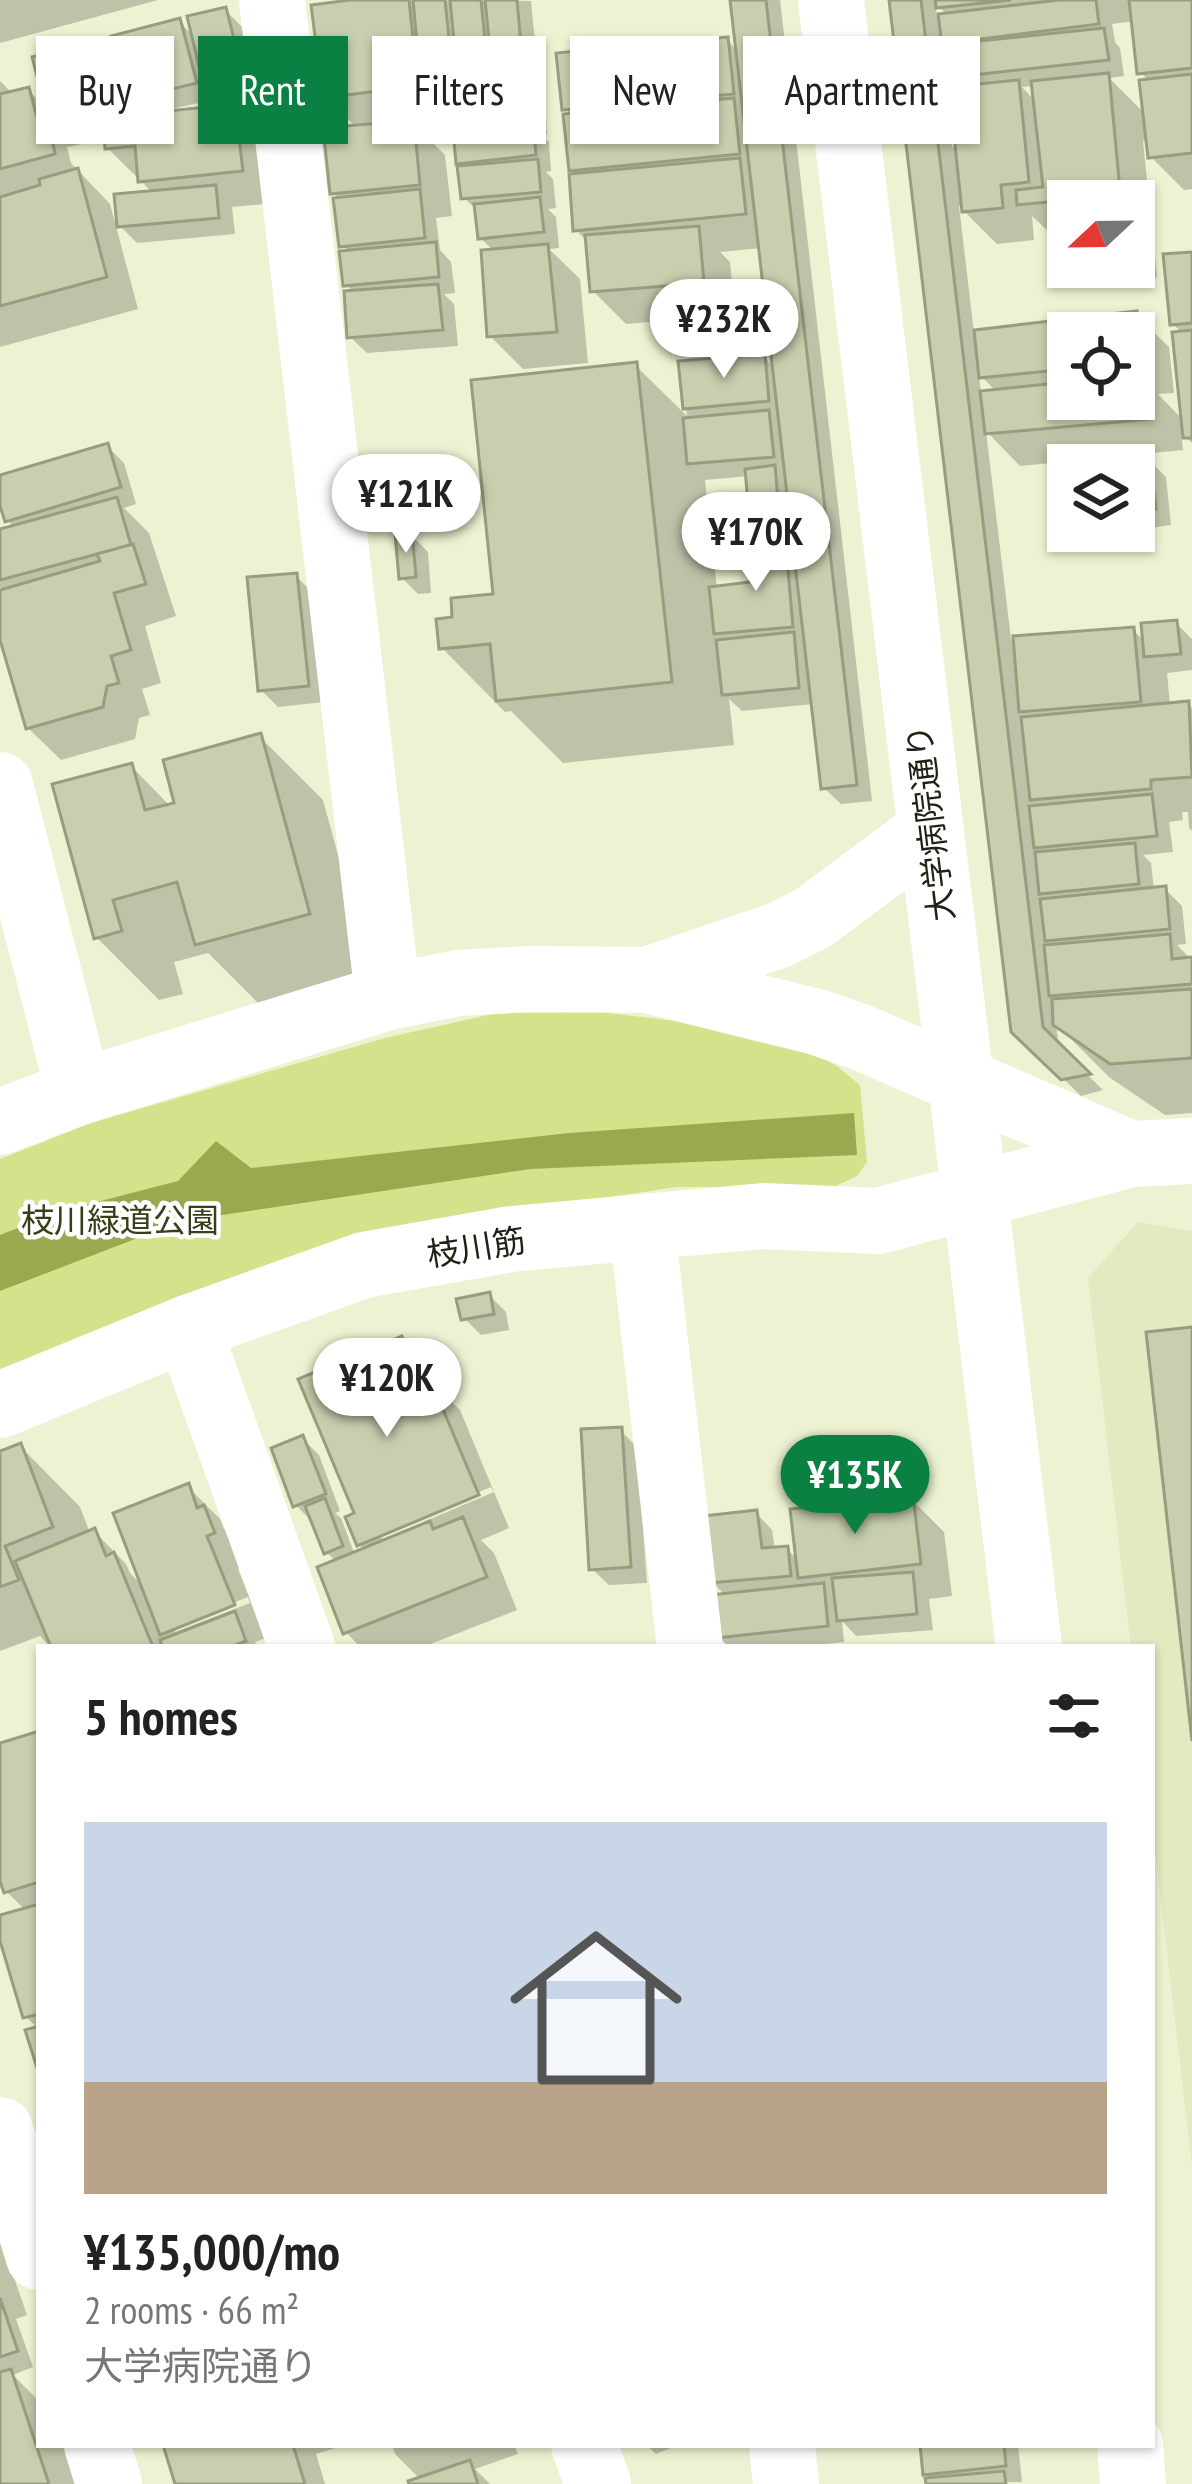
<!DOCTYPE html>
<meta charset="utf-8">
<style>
body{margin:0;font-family:"PT Sans Narrow","Noto Sans JP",sans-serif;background:#f2f2f2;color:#222;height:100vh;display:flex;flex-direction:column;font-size:45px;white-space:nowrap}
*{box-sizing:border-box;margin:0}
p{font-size:39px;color:#767676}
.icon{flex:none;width:66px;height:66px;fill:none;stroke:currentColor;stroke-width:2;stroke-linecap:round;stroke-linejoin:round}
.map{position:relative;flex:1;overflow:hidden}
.panel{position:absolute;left:36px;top:1644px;width:1119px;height:804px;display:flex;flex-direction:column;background:#fff;border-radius:0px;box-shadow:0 3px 9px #0004}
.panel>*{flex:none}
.guide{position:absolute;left:36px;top:36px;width:1122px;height:108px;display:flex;gap:24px}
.needle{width:78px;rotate:248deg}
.tools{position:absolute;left:1047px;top:180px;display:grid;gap:24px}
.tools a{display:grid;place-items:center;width:108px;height:108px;border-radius:0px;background:#fff;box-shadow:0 3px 9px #0004;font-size:60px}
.price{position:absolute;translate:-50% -102px;padding:0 27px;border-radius:42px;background:#fff;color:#222;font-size:39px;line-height:78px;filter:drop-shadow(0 3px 6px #0008)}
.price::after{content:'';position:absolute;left:50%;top:72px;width:36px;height:27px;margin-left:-18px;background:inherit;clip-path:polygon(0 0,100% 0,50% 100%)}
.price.on{background:#0b8043;color:#fff}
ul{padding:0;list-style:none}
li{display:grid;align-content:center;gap:24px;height:636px;padding:0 48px}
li+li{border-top:3px solid #e0e0e0}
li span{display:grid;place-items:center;height:372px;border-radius:0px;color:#555}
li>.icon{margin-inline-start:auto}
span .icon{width:216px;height:216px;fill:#fffc;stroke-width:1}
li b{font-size:51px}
h2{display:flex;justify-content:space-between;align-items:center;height:144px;padding:0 48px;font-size:51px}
.chip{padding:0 42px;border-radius:0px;background:#fff;box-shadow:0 3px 9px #0004;font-size:42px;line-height:108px}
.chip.on{background:#0b8043;color:#fff}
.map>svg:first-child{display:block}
.built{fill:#e2eac1}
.green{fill:#d4e28c}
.water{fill:#9aa850}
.shadow{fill:#0003;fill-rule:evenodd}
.building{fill:#c8cfae;stroke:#979d7e;stroke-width:3}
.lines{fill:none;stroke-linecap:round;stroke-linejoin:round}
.minor{stroke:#fff;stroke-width:66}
.labels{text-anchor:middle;stroke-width:9;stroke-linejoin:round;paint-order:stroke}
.street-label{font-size:33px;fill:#1f2115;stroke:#fff}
.park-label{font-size:33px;fill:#383e18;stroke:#fff}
</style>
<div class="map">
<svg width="1192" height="2484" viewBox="0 0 1192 2484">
<rect width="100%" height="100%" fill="#edf3d2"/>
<polygon class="built" points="1138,1222 1192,1231 1192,2166 1152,1826 1152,1647 1131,1647 1088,1278"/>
<polygon class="green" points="600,1012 786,1034 838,1067 860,1085 867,1162 857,1176 834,1187 677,1187 515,1211 0,1370 0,1159 91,1123 385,1038 497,1013"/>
<polygon class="water" points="854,1113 857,1155 530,1169 182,1221 0,1291 0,1235 62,1211 178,1181 216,1141 251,1168 569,1133"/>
<g class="shadow">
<polygon points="0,0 158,0 0,43"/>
<polygon points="374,0 411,0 417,6 416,0 531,1 540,94 533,94 545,106 547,134 542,135 549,142 551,171 546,172 553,179 556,208 548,209 556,217 559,248 549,249 580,279 588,363 523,369 490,336 494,251 480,238 478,211 464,198 465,169 459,162 463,132 456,125 455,118 413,123 445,155 452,216 436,218 440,250 451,262 455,293 444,294 454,304 458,346 367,353 350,337 354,293 346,284 349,253 342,245 341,200 333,193 357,128 326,97"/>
<path d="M 733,0 L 780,0 L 872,801 L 841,804 L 824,788 L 814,704 L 742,711 L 729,699 L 734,745 L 563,763 L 511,711 L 505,712 L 442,648 L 455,620 L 497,597 L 635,365 L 687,416 L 681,364 L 764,357 L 775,369 L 761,248 L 720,252 L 730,262 L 735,315 L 626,324 L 593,291 L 589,243 L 576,230 L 578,176 L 571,170 L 573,116 L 565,109 L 727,40 L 739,52 ZM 749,476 L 752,514 L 769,531 L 794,528 L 796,551 L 784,539 L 761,584 L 717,589 L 705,480 Z"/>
<path d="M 892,0 L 1192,0 L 1192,189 L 1184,190 L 1151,157 L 1149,140 L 1143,141 L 1157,277 L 1110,281 L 1096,267 L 1134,267 L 1134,201 L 1068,201 L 1068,235 L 1053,236 L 1032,216 L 1034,240 L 997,244 L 959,206 L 974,333 L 1136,315 L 1169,347 L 1174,393 L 1158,394 L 1184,421 L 1183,334 L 1173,324 L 1192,255 L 1192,443 L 1181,432 L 1183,450 L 1020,466 L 986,431 L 1011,639 L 1133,630 L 1145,642 L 1176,623 L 1192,639 L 1192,670 L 1167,673 L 1170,705 L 1188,704 L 1192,708 L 1192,831 L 1189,828 L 1188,812 L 1182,812 L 1183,820 L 1169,822 L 1173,852 L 1143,855 L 1151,863 L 1154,890 L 1165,889 L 1182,906 L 1186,944 L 1177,945 L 1192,960 L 1192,1113 L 1165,1115 L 1109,1077 L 1056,1024 L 1059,1047 L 1103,1090 L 1081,1096 L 1014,1030 ZM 935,3 L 948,16 L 937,17 ZM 1135,21 L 1140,72 L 1150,82 L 1146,115 L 1109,78 L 1124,76 L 1120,48 L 1115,42 L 1112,24 ZM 943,72 L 960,89 L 958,146 L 952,147 ZM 1034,86 L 1036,102 L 1022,87 ZM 1068,333 L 1134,333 L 1134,399 L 1068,399 ZM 979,374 L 997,392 L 981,394 Z"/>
<path d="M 225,10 L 242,27 L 261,105 L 245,108 L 276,139 L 274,203 L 232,207 L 235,234 L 137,243 L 120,226 L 154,194 L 90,131 L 92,142 L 67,147 L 71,163 L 110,204 L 138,309 L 0,347 L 0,81 L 13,94 L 28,90 L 49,110 L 58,54 L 76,72 L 107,42 L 118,53 L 179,21 L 195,38 ZM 207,80 L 238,107 L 168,115 L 167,110 L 212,100 ZM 136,111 L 149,124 L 163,120 L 164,128 L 140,131 Z"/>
<polygon points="107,446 124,463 136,504 124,508 149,533 176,616 145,626 161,683 142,689 150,715 139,718 135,739 61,760 28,728 0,629 0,594 5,592 0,587 0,532 15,528 8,521 0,495 0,478"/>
<polygon points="1149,460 1166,477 1171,525 1134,530 1134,465 1110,465"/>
<polygon points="411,535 428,552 431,593 418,594 401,577"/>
<polygon points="296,576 313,593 324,702 278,707 261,690"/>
<polygon points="260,737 323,800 371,976 261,1006 208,953 174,962 183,994 159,1000 96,937 131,766 171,807"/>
<polygon points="489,1295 506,1312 509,1330 481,1335 464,1318"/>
<path d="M 402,1339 L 434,1372 L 444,1394 L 460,1410 L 509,1528 L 481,1540 L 494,1553 L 517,1610 L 423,1647 L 360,1647 L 346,1632 L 337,1562 L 326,1552 L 312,1522 L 296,1505 L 302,1438 L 319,1455 L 340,1511 L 335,1513 L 341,1518 L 355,1555 L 366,1551 L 360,1545 L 358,1515 ZM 491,1487 L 494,1492 L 383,1539 L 378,1534 Z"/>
<polygon points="620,1430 637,1447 647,1583 609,1585 592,1569"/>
<path d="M 21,1447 L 80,1507 L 90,1533 L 94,1531 L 126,1564 L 130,1573 L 145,1588 L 188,1487 L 220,1519 L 224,1529 L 236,1541 L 246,1566 L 238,1569 L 266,1638 L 255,1642 L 257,1647 L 50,1647 L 40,1636 L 0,1651 L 0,1455 ZM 248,1597 L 250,1603 L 175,1632 L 175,1626 Z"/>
<polygon points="912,1500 944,1532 952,1596 929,1599 933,1630 856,1636 842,1621 844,1642 798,1647 729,1647 719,1637 727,1597 712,1582 756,1513 772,1530 775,1550 787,1549 799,1561"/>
<polygon points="39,1734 39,2064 39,2029 26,2017 0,1931 0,1919 26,1911 6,1891 0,1871 0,1746"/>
<polygon points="0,2237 27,2315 16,2319 33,2367 13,2375 39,2401 39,2445 64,2445 77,2484 0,2484"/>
<polygon points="166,2445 345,2445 316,2454 325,2484 178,2484"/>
<polygon points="392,2445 514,2445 518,2454 475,2469 490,2484 412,2484 421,2480 395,2454"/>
<polygon points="646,2445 678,2445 656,2454"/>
<polygon points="923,2445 1018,2445 1022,2482 929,2484 932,2480 925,2473"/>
</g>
<g class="building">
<polygon points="350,0 409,0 418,86 323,98 311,5"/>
<polygon points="413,0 445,0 454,85 421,87"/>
<polygon points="450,0 481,0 489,80 458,83"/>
<polygon points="485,0 517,0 524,78 493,81"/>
<polygon points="730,0 766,0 857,785 821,789"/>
<polygon points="889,0 921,0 1043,1027 1091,1074 1061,1080 1011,1032"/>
<polygon points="935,0 1011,0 936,8"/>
<polygon points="1059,0 1096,0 1099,24 942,44 938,14"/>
<polygon points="1129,0 1192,0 1192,68 1137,74"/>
<polygon points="226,7 246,88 221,94 216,76 202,79 187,16"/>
<polygon points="180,18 197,83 151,94 153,102 129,109 111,36"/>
<polygon points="1104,28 1109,60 945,78 942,45"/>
<polygon points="728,37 734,94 562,110 556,53"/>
<polygon points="108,39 127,123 87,132 67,48"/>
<polygon points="59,51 77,125 51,131 32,57"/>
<polygon points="1109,73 1121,201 1069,200 1017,205 1016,190 1043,187 1031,81"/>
<polygon points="1192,74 1192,153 1148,158 1139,80"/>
<polygon points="1019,80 1029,182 1001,185 1003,208 962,212 949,87"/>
<polygon points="529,86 532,118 453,126 449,93"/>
<polygon points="29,87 43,141 52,139 55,154 0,169 0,94"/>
<polygon points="734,98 740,154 569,171 563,114"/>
<polygon points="244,103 248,137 239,138 243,171 138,182 135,146 105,149 104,132 161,126 159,112"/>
<polygon points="414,120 420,185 330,194 323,128"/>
<polygon points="533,122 536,155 456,164 453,130"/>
<polygon points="740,158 746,214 573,231 569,174"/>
<polygon points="538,159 541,192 461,199 457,166"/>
<polygon points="78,168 107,277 0,306 0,197 40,185 39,179"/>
<polygon points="216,185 219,218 117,227 114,194"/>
<polygon points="420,189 425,238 339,247 333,198"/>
<polygon points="540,197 544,232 478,239 474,204"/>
<polygon points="699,226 704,283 590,292 585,235"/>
<polygon points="436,242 439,277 343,286 339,251"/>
<polygon points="548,244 557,332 487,337 481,250"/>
<polygon points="1192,252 1192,323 1170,325 1163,254"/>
<polygon points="438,284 443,330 347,338 344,291"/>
<polygon points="1137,311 1143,361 1134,362 1134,333 1068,333 1068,369 979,378 974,330"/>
<polygon points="1192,330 1192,438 1183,438 1172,332"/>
<polygon points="765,354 769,401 683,409 678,361"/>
<polygon points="637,362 672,682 496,701 490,644 439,649 436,619 452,617 451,598 493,594 471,380"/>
<polygon points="1148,380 1152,419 985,434 980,391 1068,382 1068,399 1134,399 1134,382"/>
<polygon points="769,410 774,457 687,464 683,418"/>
<polygon points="108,443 121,487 5,522 0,506 0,475"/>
<polygon points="1150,457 1156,509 1134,512 1134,465 1087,465"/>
<polygon points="775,465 779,512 749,515 745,469"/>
<polygon points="117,497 131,545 0,580 0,529"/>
<polygon points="412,532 416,577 399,579 395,534"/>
<polygon points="785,536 793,627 714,634 709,587 758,581 752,539"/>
<polygon points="133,544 146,584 114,593 131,650 111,656 119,683 107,686 103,707 26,729 0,640 0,590 100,561 97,554"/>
<polygon points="297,573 309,686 258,691 247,577"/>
<polygon points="1177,620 1181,654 1144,657 1141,623"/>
<polygon points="1134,627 1141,702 1019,712 1013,636"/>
<polygon points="794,632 799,688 722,695 716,640"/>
<polygon points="1189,701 1192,777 1151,780 1151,789 1030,800 1021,717"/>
<polygon points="261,733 310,914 195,945 177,882 113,900 122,931 94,939 52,784 132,763 145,810 174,803 163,760"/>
<polygon points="1152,794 1157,836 1034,848 1029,806"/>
<polygon points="1135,843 1139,884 1039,894 1035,852"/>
<polygon points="1166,886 1170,929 1045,941 1040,899"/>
<polygon points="1170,934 1172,959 1192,957 1192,984 1049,996 1044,945"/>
<polygon points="1192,989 1192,1058 1110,1064 1053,1025 1052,999"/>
<polygon points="490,1292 494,1314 461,1320 456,1299"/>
<polygon points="1192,1327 1192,1741 1146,1332"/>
<polygon points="402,1336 420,1377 428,1374 479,1495 357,1546 345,1517 354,1513 298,1379"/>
<polygon points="622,1427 631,1567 589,1570 581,1429"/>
<polygon points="303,1435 326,1494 293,1507 271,1448"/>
<polygon points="21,1443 53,1527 5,1546 19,1580 0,1587 0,1451"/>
<polygon points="189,1483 197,1508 204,1505 215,1533 207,1536 235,1605 160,1635 113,1513"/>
<polygon points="913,1496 921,1564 798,1578 790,1509"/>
<polygon points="325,1498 343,1546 324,1554 305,1506"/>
<polygon points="757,1510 762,1548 788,1546 791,1576 709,1583 703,1516"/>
<polygon points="463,1517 487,1577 343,1634 317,1567 430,1521 433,1529"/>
<polygon points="95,1528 106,1556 114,1552 153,1647 51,1647 15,1561"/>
<polygon points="913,1572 917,1614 837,1621 832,1578"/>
<polygon points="824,1583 828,1626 716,1638 710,1595"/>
<polygon points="235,1611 246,1641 230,1647 162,1647 160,1640"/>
<polygon points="39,1731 39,1882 4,1893 0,1881 0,1743"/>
<polygon points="39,1904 39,2014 23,2018 0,1941 0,1915"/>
<polygon points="39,2026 39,2074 25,2030"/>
<polygon points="0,2298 18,2351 0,2357"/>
<polygon points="11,2369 49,2484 0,2484 0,2372"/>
<polygon points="163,2445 293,2445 305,2484 175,2484"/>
<polygon points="920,2445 1004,2445 1006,2466 923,2475"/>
<polygon points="470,2460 478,2484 409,2484 408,2481"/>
<polygon points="1004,2471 1006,2484 926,2484 925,2478"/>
</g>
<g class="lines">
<g class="minor">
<polyline points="272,0 388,997"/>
<polyline points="831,0 1029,1647"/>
<polyline points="0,785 79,1092"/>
<polyline points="647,980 779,935 813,918 931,830"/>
<polyline points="0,1122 79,1092 388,997 458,983 531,979 647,980 817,1022 860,1037 1131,1154"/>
<polyline points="642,1227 690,1647"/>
<polyline points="188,1328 302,1647"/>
<polyline points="0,1405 188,1328 364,1265 511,1239 763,1216 878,1221 1131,1154 1192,1151"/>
<polyline points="0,2130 39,2257"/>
<polyline points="97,2445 109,2484"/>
<polyline points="584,2445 598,2484"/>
<polyline points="782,2445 786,2484"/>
<polyline points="1130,2445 1133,2484"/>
</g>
</g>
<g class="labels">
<g class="street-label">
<text transform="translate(930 823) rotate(-97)" y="12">大学病院通り</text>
<text transform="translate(476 1247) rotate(-9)" y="12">枝川筋</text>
</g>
<g class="park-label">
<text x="120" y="1232">枝川緑道公園</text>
</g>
</g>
</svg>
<div class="tools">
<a><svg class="needle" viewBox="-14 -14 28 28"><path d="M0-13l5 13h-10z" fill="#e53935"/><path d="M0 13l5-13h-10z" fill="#767676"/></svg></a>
<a><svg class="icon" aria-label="locate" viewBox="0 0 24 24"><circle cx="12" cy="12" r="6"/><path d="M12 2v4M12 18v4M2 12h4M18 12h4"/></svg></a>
<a><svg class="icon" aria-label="layers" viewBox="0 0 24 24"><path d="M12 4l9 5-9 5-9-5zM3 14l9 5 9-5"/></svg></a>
</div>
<b class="price" style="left:724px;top:381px">¥232K</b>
<b class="price" style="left:406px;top:556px">¥121K</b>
<b class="price" style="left:756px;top:594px">¥170K</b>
<b class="price" style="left:387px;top:1440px">¥120K</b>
<b class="price on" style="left:855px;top:1537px">¥135K</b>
<div class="guide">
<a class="chip">Buy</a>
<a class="chip on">Rent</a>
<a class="chip">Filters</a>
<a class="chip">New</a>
<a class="chip">Apartment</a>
</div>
<section class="panel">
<h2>5 homes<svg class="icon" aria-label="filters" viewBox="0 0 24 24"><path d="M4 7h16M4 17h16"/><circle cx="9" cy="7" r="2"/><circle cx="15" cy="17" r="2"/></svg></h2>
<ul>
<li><span style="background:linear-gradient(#c9d6e8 70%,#b9a48a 0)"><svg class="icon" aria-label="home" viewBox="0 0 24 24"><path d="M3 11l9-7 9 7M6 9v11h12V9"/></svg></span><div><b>¥135,000/mo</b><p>2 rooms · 66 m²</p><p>大学病院通り</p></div></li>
</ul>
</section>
</div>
